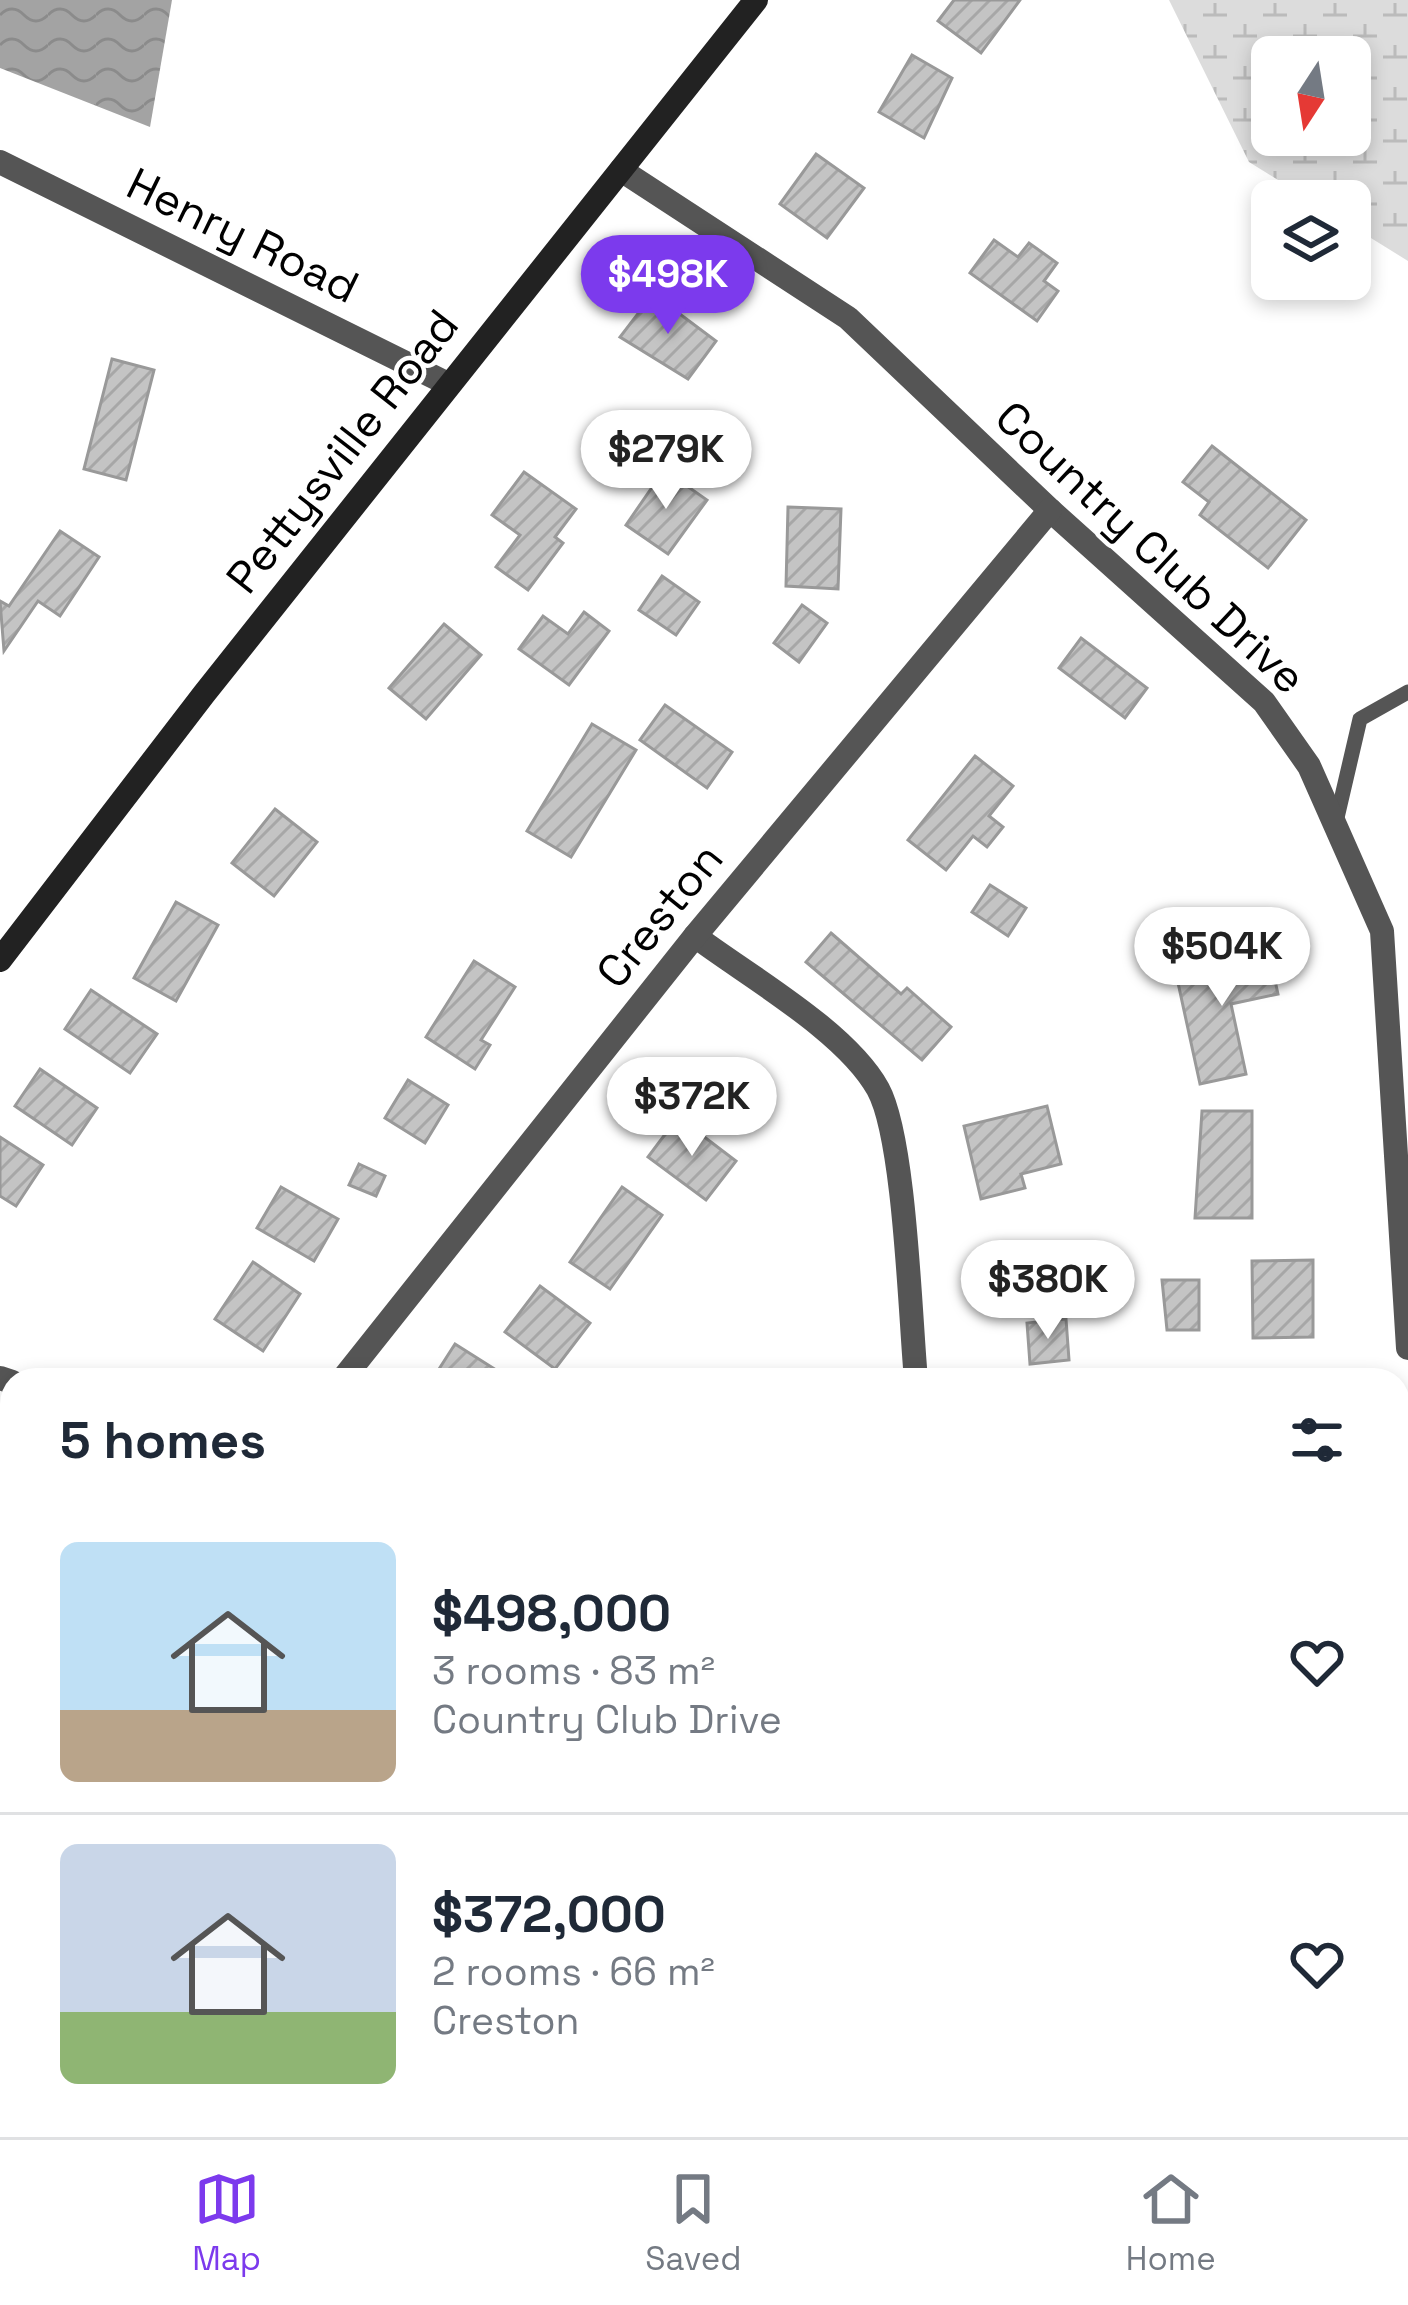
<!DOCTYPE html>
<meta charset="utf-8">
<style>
body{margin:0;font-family:"Space Grotesk",sans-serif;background:#f6f6f7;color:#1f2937;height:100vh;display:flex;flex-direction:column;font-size:45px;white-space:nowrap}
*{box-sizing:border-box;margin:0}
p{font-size:39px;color:#747a83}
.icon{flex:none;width:66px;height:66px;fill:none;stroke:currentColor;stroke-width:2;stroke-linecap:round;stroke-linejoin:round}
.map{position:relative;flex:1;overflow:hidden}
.panel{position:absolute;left:0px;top:1368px;width:1410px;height:771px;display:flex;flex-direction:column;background:#fff;border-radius:36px 36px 0 0;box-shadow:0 6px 18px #0003}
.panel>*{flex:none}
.needle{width:78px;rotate:192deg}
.controls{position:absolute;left:1251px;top:36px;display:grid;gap:24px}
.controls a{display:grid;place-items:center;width:120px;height:120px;border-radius:18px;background:#fff;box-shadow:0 6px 18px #0003;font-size:60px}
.price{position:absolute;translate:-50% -102px;padding:0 27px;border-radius:42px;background:#fff;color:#222;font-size:39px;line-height:78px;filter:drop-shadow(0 3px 6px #0008)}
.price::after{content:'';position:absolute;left:50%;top:72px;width:36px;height:27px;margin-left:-18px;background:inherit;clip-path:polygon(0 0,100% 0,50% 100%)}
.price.current{background:#7c3aed;color:#fff}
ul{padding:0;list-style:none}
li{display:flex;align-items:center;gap:36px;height:300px;padding:0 60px}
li+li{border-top:3px solid #e0e1e3}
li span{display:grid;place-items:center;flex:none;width:336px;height:240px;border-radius:18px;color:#555}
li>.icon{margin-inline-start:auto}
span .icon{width:144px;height:144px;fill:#fffc;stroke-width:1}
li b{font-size:51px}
h2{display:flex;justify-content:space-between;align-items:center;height:144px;padding:0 60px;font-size:51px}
.dock{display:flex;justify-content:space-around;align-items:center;height:168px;border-top:3px solid #e0e1e3;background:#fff;font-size:33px;color:#747a83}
.dock a{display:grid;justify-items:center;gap:6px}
.dock .current{color:#7c3aed}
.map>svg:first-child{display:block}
.wetland{fill:url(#wetland-marsh);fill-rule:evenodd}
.water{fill:url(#water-waves)}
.building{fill:url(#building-hatch);stroke:#999;stroke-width:3}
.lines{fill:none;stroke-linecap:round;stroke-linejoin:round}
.service{stroke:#555;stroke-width:15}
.minor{stroke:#555;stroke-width:24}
.secondary{stroke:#222;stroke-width:24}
.labels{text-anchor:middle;stroke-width:9;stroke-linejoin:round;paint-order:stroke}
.street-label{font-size:45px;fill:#000;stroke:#fff}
</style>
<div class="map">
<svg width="1408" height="2137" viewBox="0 0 1408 2137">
<defs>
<pattern id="wetland-marsh" width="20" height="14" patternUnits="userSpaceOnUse" patternTransform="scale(3)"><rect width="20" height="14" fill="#dcdcdc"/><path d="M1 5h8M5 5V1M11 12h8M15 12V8" fill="none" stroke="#bbb"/></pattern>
<pattern id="water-waves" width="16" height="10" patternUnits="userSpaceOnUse" patternTransform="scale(3)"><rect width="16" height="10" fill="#a3a3a3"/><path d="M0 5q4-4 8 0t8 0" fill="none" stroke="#8b8b8b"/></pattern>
<pattern id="building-hatch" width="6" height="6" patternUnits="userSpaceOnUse" patternTransform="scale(3)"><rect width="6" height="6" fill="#c4c4c4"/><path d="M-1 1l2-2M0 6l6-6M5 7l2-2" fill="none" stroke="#a7a7a7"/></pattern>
</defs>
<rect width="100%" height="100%" fill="#fff"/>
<path class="wetland" d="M 1169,0 L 1408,0 L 1408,261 L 1350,225 L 1350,201 L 1312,201 L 1249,162 ZM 1272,57 L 1350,57 L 1350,135 L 1272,135 Z"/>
<g class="water">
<polygon points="0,0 172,0 150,127 0,68"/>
<polygon points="12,1581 12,1736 0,1756 0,1595"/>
</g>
<g class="building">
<polygon points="954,0 1020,0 981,53 938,21"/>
<polygon points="912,55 952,78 924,138 879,112"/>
<polygon points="816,154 864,188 827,238 780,204"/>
<polygon points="994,240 1018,257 1029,243 1057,263 1044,281 1058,291 1037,321 970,273"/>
<polygon points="653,294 716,341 688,379 620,337"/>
<polygon points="112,359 154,370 126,480 84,469"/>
<polygon points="1212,446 1306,520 1268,568 1200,515 1209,502 1183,482"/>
<polygon points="664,470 707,500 668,554 626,525"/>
<polygon points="524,472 576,509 555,537 563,543 528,590 496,567 520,535 492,515"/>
<polygon points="788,507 841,509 838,589 786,586"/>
<polygon points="60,531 99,557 60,616 38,601 4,651 0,601 9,606"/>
<polygon points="662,576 699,602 676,635 639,610"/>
<polygon points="802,605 827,623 799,662 774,643"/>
<polygon points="584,612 609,631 569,685 519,649 543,616 568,634"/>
<polygon points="444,624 481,655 426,719 389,688"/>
<polygon points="1081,638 1147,688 1125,718 1059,668"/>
<polygon points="665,705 732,752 707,788 640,740"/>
<polygon points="592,724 636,750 571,857 527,831"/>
<polygon points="975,756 1013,786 989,816 1003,827 987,847 973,836 946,870 908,840"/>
<polygon points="275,809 317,842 274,896 232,863"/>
<polygon points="990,885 1026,908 1008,936 972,912"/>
<polygon points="176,902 218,925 176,1001 134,978"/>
<polygon points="831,933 901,994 907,988 951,1027 922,1060 806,962"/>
<polygon points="1268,949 1278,994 1231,1004 1246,1074 1200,1084 1175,969"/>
<polygon points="474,961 515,987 481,1040 490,1045 475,1069 426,1037"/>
<polygon points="91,990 157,1034 130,1073 65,1029"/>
<polygon points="40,1069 97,1108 72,1145 15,1106"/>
<polygon points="408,1080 448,1105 425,1143 385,1118"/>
<polygon points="1047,1106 1061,1164 1021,1174 1025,1188 981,1199 964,1126"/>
<polygon points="1202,1111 1252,1111 1252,1218 1195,1218"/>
<polygon points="678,1117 736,1161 706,1200 648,1157"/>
<polygon points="0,1137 43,1165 16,1206 0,1196"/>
<polygon points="359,1164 385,1176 376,1196 349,1185"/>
<polygon points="281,1187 338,1219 314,1261 257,1228"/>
<polygon points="622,1187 662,1215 610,1289 570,1262"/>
<polygon points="1069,1243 1080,1282 1044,1292 1046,1301 1005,1312 992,1264"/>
<polygon points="1313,1260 1313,1337 1253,1338 1252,1261"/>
<polygon points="253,1262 300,1294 263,1351 215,1319"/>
<polygon points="1162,1280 1199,1280 1199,1330 1167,1330"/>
<polygon points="540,1286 590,1323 555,1369 505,1332"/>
<polygon points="1066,1319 1069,1360 1030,1364 1027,1323"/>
<polygon points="455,1344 512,1380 432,1380"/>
</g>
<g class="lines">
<polyline class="service" points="1336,822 1360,719 1408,692"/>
<g class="minor">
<polyline points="0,162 448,384"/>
<polyline points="621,170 848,318 1050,510 1264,702 1309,766 1382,931 1408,1348"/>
<path d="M 695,936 C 748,976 846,1031 878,1089 C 905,1138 910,1315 916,1380"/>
<polyline points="0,1378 12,1382"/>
<polyline points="342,1380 695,936 1050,510"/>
<polyline points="1398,1600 1408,1600"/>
<polyline points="963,2137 964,2127"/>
</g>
<polyline class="secondary" points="0,960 204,694 756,0"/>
</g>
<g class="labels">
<g class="street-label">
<text transform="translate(243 235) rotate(26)" y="16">Henry Road</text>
<text transform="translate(342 451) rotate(-52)" y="16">Pettysville Road</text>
<text transform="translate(1151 547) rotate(43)" y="16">Country Club Drive</text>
<text transform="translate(659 915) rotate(-51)" y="16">Creston</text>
</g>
</g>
</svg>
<div class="controls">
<a><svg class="needle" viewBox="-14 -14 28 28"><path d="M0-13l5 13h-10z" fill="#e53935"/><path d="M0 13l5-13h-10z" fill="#747a83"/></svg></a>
<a><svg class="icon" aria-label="layers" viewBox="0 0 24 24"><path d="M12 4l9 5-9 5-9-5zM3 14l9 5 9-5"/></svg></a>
</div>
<b class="price current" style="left:668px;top:337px">$498K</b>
<b class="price" style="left:666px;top:512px">$279K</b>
<b class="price" style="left:1222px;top:1009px">$504K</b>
<b class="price" style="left:692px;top:1159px">$372K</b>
<b class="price" style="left:1048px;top:1342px">$380K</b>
<section class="panel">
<h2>5 homes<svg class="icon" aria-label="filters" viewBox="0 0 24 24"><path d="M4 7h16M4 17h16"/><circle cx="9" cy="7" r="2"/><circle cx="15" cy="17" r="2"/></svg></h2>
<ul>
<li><span style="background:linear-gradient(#bfe0f5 70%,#b9a48a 0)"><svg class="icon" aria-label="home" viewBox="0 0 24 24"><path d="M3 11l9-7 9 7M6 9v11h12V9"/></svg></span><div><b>$498,000</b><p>3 rooms · 83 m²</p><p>Country Club Drive</p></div><svg class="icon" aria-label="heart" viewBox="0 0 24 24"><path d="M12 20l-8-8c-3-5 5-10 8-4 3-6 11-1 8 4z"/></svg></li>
<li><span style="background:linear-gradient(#c9d6e8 70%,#8fb573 0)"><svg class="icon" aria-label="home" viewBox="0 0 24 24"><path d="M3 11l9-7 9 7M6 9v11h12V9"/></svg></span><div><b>$372,000</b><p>2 rooms · 66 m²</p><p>Creston</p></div><svg class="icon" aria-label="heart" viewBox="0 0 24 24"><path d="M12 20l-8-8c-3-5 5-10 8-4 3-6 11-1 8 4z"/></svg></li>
</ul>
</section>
</div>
<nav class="dock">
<a class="current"><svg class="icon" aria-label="map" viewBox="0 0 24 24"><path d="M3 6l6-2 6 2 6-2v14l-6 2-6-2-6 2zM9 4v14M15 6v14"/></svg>Map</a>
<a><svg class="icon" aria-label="saved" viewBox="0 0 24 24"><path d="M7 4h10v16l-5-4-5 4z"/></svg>Saved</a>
<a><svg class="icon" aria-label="home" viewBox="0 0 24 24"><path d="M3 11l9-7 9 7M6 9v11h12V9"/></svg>Home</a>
</nav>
